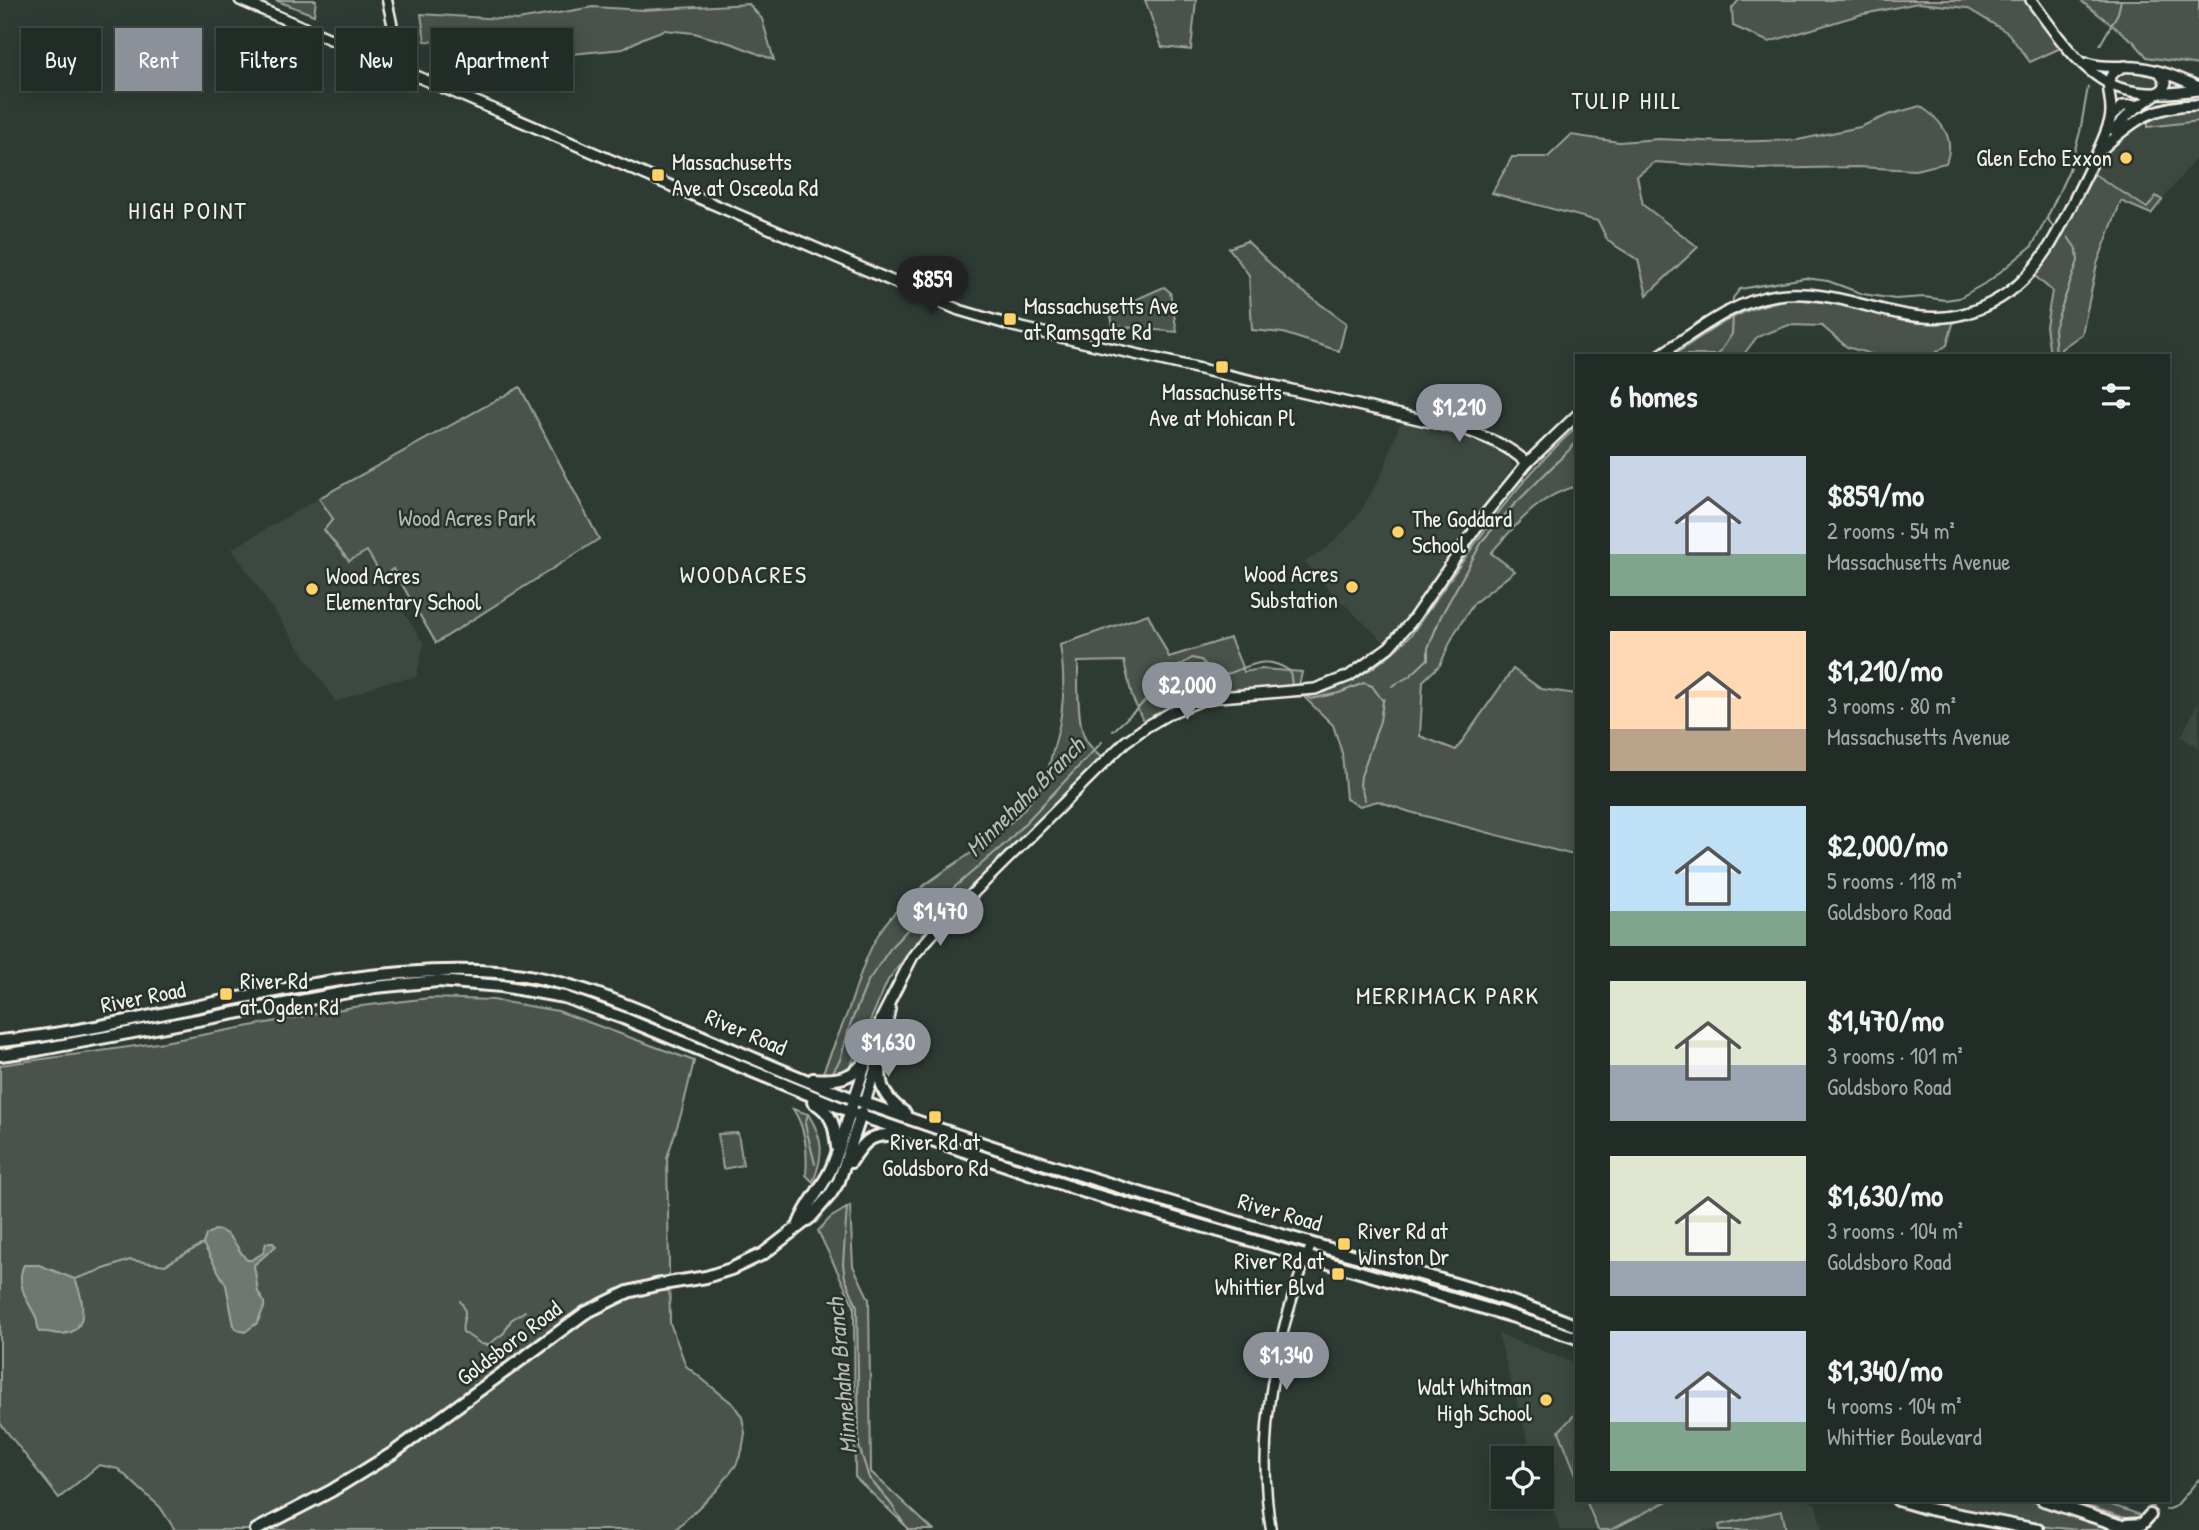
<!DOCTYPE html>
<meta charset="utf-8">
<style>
body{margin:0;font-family:"Patrick Hand",sans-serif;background:#2a342f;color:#f1f3f6;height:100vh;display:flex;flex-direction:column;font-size:26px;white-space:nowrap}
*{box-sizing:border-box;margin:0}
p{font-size:23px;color:#a2a7a7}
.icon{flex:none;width:38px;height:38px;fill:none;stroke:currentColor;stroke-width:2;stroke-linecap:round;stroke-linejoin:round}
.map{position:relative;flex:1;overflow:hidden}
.side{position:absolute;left:1575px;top:354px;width:595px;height:1148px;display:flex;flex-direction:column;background:#222c27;border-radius:0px;box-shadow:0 4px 18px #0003,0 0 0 2px #3f4844}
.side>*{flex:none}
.guide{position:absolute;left:21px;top:28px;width:665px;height:63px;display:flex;gap:14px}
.fabs{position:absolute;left:1491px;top:1446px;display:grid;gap:14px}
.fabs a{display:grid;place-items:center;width:63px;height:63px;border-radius:0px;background:#222c27;box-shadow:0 4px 18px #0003,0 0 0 2px #3f4844;font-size:35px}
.price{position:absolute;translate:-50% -60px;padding:0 16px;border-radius:24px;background:#8c9099;color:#fff;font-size:23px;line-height:46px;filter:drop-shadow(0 2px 4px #0008)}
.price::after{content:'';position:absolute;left:50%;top:42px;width:21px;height:16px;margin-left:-10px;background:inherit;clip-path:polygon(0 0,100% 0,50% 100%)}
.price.current{background:#222;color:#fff}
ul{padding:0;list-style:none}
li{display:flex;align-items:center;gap:21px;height:175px;padding:0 35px}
li span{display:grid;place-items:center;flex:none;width:196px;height:140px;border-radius:0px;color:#555}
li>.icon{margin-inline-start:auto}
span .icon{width:84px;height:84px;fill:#fffc;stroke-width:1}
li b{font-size:30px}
h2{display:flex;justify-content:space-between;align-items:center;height:84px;padding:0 35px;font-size:30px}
.chip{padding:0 24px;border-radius:0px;background:#222c27;box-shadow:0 4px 18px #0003,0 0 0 2px #3f4844;font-size:24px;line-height:63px}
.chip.current{background:#8c9099;color:#fff}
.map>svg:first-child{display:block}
.built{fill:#3c4841}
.green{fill:#48524c;stroke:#9ea29a;stroke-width:2}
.water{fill:#6f7770;stroke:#a4a8a0;stroke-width:2}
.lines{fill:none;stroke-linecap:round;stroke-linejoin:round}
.stream{stroke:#a4a8a0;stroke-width:2}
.tertiary-casing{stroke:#f4f1e8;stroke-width:13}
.secondary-casing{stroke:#f4f1e8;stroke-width:14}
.primary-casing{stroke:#f4f1e8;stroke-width:16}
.tertiary{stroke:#26332d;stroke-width:8}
.secondary{stroke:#26332d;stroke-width:9}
.primary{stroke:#26332d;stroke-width:10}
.poi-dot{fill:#ffd166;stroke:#26332d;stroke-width:2.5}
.labels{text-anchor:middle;stroke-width:5;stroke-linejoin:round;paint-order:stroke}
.poi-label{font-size:23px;fill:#f4f1e8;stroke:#26332d;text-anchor:start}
.park-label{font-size:23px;fill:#b8b9b1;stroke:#26332d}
.street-label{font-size:23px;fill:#f4f1e8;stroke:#26332d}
.neighbourhood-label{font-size:24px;letter-spacing:2px;fill:#f4f1e8;stroke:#26332d}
.water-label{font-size:24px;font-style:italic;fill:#b8bab2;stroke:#26332d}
</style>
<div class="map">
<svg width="2199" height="1530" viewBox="0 0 2199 1530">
<rect width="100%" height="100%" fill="#2e3b34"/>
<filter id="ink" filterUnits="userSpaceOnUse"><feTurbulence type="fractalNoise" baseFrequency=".0143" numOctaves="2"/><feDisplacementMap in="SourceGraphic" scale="14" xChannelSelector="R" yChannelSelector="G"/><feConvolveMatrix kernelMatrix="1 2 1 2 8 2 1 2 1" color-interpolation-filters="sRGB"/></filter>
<g filter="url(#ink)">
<g class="built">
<polygon points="2123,71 2147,72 2156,75 2160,82 2153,88 2130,87 2120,83 2117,80 2118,74"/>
<polygon points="2199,108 2199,154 2151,214 2087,183 2114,140 2132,124"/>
<polygon points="1403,420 1412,420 1475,438 1507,455 1513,466 1401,626 1384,642 1330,591 1305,562 1328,547 1347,528 1361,511 1383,471 1399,426"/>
<polygon points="319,498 334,519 378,543 394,569 386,585 424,644 416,677 383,683 336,702 232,549"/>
<polygon points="2199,700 2199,748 2181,737"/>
<polygon points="1498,1334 1577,1364 1577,1500 1808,1500 1816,1504 1822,1530 1560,1530 1542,1473 1542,1458 1535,1458 1526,1435"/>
</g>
<g class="green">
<polygon points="275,0 316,0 314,15"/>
<polygon points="1145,0 1196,0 1191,50 1162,47"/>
<polygon points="1739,0 2031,0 2065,46 2030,62 2008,33 1967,8 1918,3 1859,15 1769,42 1733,26 1732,8"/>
<polygon points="2080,0 2199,0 2199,65 2147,57 2134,42"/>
<polygon points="749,4 762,19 774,60 733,44 694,33 664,30 643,38 623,49 551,56 469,44 425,41 421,14 518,20 593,7 643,10"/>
<path d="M 1920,106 C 1941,120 1956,137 1946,163 L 1915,170 L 1857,167 L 1756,169 L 1655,162 L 1637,176 L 1643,205 L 1698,247 L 1647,295 L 1638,260 L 1608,241 L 1598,221 L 1492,193 L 1512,157 L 1548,157 L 1571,135 L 1619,142 L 1659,139 L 1724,142 L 1798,140 L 1860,127 L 1888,115 Z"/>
<polygon points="2199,108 2199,121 2148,127 2148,117 2169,110"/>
<polygon points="2094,174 2147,208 2156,196 2162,200 2151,214 2121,201 2097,264 2082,334 2061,349 2062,355 2050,355 2046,326 2052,291 2035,276 2056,247"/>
<polygon points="1247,241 1286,279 1346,323 1339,351 1283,333 1252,330 1249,275 1229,248"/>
<polygon points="1164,287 1170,292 1177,332 1113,326 1110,311"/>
<path d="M 1794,299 L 1838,304 L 1903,321 L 1954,320 L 1947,345 L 1932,355 L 1874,355 L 1847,347 L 1822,326 L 1789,325 L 1757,337 L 1743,355 L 1674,355 C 1712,328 1746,304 1794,299 Z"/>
<polygon points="520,387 599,539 436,643 393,569 382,576 367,551 349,561 324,530 333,519 319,498"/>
<path d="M 1577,427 L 1577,486 C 1540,494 1515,526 1491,553 L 1515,571 L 1474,603 L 1454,634 L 1440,665 L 1423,681 L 1420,736 L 1456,750 L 1513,669 L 1541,689 L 1577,694 L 1577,856 L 1410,812 L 1378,801 L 1360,806 L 1346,799 L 1342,753 L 1333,725 L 1304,697 C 1347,689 1381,666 1411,635 C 1463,562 1509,487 1577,427 Z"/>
<path d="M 1148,614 L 1169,657 L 1230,638 L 1244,672 L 1261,669 L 1302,672 L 1298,691 L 1223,696 L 1146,727 L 1132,697 L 1124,661 L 1078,662 C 1078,681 1077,719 1084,736 C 1088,746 1098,755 1106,762 L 926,930 L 888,980 L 850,1067 L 838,1075 L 822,1075 C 830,1054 840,1032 848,1011 C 859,980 866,950 886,923 C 911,890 944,872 977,849 C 1002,832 1029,808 1044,781 C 1049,772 1050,760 1053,750 C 1064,714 1066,683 1060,645 Z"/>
<polygon points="430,998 493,1000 558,1011 694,1061 682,1111 667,1158 670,1323 686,1366 733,1404 742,1417 745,1433 742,1451 736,1465 717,1490 675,1530 175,1530 160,1507 118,1469 99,1465 59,1498 0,1423 0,1065 164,1042 353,1007"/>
<path d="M 793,1109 L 808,1114 C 824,1139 824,1155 813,1182 L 806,1175 C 808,1151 806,1129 793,1109 Z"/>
<polygon points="738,1133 743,1165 723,1169 718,1134"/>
<polygon points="850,1206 853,1266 869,1299 871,1472 933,1530 910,1530 855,1477 854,1306 818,1231 830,1218"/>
<path d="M 1372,1269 C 1442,1284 1509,1305 1577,1329 L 1577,1335 L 1370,1270 Z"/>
<polygon points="1577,1412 1577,1477 1559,1431"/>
<polygon points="1586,1500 1669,1500 1611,1530 1598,1530"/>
<polygon points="1910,1500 2028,1500 2118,1530 2079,1530 2037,1526"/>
<polygon points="2069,1500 2097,1500 2138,1514 2142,1519 2135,1521"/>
<polygon points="1782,1511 1786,1530 1720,1530 1719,1525"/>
</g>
<g class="water">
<path d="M 215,1230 C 233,1231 236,1249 247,1260 L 251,1260 L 263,1253 L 266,1243 L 273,1243 L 276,1246 L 254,1265 L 258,1292 L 264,1302 L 264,1308 L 257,1323 L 245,1332 L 238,1330 L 234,1326 L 226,1285 L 203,1244 L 206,1235 Z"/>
<path d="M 24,1265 L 39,1265 L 75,1279 C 83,1298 91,1332 62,1334 C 54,1334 48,1331 39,1332 C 37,1327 38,1321 35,1315 C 27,1301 15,1282 24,1265 Z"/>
</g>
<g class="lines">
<g class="stream">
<polyline points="2100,45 2118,13 2121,0"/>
<polyline points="2048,219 2053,227"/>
<polyline points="1732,306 1733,298 1740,289 1805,278 1828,281 1863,294 1895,299 1924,297 1945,300 1959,298 1989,281 2032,246 2047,218 2069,170 2080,132 2088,87"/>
<polyline points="1718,355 1732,334 1733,315"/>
<polyline points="2056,355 2054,328 2078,261 2077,250 2068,237"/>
<polyline points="1392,686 1410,676 1428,659 1428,648 1441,616 1483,540 1511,508 1577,442"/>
<polyline points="1308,697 1311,699 1339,693 1364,683 1372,686 1383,701 1384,699"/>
<path d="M 1113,731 L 1169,679 L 1179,666 L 1192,658 L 1201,660 L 1217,677 C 1246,671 1260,651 1290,671 L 1292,685"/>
<polyline points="1365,800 1360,785 1361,776 1380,721 1383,701"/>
<polyline points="831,1075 840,1060 850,1025 868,981 892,946 931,905 935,904 1007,842 1102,742"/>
<polyline points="808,1114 805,1124 815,1164"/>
<polyline points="847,1207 843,1264 845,1278 857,1306 859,1446 869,1478 891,1504 908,1530"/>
<polyline points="75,1279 130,1260 165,1265 203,1244"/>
<path d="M 460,1301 C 471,1316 460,1318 463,1332 L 481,1344 L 488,1345 L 504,1333 L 511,1320 L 525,1311"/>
<polyline points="2134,1500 2154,1507"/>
<polyline points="2166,1510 2176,1506 2199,1479"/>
</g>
<defs>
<g id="tertiary">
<polyline points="387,0 402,69"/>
<path d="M 1271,1530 C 1255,1435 1276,1332 1312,1243"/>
</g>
<g id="secondary">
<path d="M 240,0 L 959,310 L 1013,326 L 1466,430 C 1488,438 1509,446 1527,463"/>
<path d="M 2031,0 C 2054,31 2084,78 2123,89 C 2147,96 2175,93 2199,90"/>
<path d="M 2087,63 C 2104,69 2119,65 2136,67 C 2158,69 2179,78 2199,87"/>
<polyline points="2111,117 2123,106 2141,105"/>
<polyline points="2114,130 2131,112 2163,89 2166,83 2160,72"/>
<path d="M 2100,151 C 2132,121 2154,104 2199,105"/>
<path d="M 1660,355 C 1697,331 1733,301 1777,295 C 1862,284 1924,353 2009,292 C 2047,264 2064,219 2085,178 C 2094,159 2104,141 2110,120 C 2116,96 2095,78 2125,66"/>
<polyline points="854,1099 882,1017 913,956 937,929 1125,742 1146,727 1170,713 1207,698 1315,689 1349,676 1389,647 1411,622 1487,512 1527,463 1577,415"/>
<polyline points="865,1103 882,1046 890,1009"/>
</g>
<g id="primary">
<path d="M 0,1041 C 165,1024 331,961 497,972 C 557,976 615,1000 670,1023 C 738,1051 806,1083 876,1107 C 1019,1158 1164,1201 1309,1243 C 1399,1269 1490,1290 1577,1326"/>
<path d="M 882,1046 C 879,1078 876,1093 905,1113"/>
<polyline points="0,1055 37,1050 375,987 438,981 502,986 564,997 623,1018 861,1116 1085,1192 1511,1316 1577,1338"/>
<path d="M 813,1079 C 835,1081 853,1079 866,1060"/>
<path d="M 813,1102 C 832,1112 835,1126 837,1147"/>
<path d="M 851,1162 C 866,1137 874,1133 903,1135"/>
<path d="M 799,1224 C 806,1205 821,1189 830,1171 C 840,1150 845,1128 852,1106"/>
<polyline points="1898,1500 1929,1509 2038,1530"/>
<polyline points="2043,1500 2134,1530"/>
<polyline points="2127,1525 2142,1524 2150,1515"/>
<polyline points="256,1530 331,1491 393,1453 585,1313 628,1292 656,1285 706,1277 731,1269 763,1254 811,1217 830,1195 839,1181 862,1112"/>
</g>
</defs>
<use href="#tertiary" class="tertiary-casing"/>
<use href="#secondary" class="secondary-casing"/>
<use href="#primary" class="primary-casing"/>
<use href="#tertiary" class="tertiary"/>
<use href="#secondary" class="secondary"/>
<use href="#primary" class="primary"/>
</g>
</g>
<g class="poi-dot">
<circle cx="2126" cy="158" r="7"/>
<rect x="651" y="168" width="14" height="14" rx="3.5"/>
<rect x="1003" y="312" width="14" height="14" rx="3.5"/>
<rect x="1215" y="360" width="14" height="14" rx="3.5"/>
<circle cx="1398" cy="532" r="7"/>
<circle cx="1352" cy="587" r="7"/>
<circle cx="312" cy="589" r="7"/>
<rect x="219" y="987" width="14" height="14" rx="3.5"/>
<rect x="928" y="1110" width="14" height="14" rx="3.5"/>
<rect x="1337" y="1237" width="14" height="14" rx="3.5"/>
<rect x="1331" y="1267" width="14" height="14" rx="3.5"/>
<circle cx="1546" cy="1400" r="7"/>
</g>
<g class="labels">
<g class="poi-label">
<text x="2112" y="166" text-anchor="end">Glen Echo Exxon</text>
<text x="672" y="170">Massachusetts<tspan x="672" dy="26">Ave at Osceola Rd</tspan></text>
<text x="1024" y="314">Massachusetts Ave<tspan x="1024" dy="26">at Ramsgate Rd</tspan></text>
<text x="1222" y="400" text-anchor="middle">Massachusetts<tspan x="1222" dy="26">Ave at Mohican Pl</tspan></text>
<text x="1412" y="527">The Goddard<tspan x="1412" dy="26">School</tspan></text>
<text x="1338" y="582" text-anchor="end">Wood Acres<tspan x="1338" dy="26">Substation</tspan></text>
<text x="326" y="584">Wood Acres<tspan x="326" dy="26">Elementary School</tspan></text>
<text x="240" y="989">River Rd<tspan x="240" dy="26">at Ogden Rd</tspan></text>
<text x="935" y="1150" text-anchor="middle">River Rd at<tspan x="935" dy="26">Goldsboro Rd</tspan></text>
<text x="1358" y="1239">River Rd at<tspan x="1358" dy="26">Winston Dr</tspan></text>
<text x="1324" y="1269" text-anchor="end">River Rd at<tspan x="1324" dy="26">Whittier Blvd</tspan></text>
<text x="1532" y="1395" text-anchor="end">Walt Whitman<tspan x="1532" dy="26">High School</tspan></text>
</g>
<g class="park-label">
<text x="467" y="526">Wood Acres Park</text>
</g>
<g class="street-label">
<text transform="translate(143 997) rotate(-11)" y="8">River Road</text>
<text transform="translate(746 1032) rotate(23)" y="8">River Road</text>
<text transform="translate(1280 1212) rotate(16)" y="8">River Road</text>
<text transform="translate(509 1343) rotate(-37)" y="8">Goldsboro Road</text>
</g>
<g class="neighbourhood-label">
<text x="1627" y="109">TULIP HILL</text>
<text x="188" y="219">HIGH POINT</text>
<text x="744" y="583">WOODACRES</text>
<text x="1448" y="1004">MERRIMACK PARK</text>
</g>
<g class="water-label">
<text transform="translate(1025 797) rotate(-45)" y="8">Minnehaha Branch</text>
<text transform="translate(842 1376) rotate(-95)" y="8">Minnehaha Branch</text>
</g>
</g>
</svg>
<div class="fabs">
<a><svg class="icon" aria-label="locate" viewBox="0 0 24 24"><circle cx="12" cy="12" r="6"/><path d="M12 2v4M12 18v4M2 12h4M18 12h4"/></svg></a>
</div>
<b class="price current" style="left:932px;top:316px">$859</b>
<b class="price" style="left:1459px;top:444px">$1,210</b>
<b class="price" style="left:1187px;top:722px">$2,000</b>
<b class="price" style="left:940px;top:948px">$1,470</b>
<b class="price" style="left:888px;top:1079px">$1,630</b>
<b class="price" style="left:1286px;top:1392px">$1,340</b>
<div class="guide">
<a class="chip">Buy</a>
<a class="chip current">Rent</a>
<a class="chip">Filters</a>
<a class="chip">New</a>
<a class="chip">Apartment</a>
</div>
<section class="side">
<h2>6 homes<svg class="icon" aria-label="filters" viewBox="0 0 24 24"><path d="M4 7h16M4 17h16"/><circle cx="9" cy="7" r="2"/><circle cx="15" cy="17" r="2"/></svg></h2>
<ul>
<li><span style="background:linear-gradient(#c9d6e8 70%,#7fa58c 0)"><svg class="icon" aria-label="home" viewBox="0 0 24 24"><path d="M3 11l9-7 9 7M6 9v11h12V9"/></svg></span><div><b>$859/mo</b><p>2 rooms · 54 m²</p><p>Massachusetts Avenue</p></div></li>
<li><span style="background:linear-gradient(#ffd9b3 70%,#b9a48a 0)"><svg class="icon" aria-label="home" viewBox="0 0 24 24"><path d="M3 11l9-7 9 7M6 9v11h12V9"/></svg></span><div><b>$1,210/mo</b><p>3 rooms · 80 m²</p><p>Massachusetts Avenue</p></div></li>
<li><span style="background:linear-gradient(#bfe0f5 75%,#7fa58c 0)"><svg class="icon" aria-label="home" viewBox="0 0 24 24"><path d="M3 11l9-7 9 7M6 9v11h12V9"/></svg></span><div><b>$2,000/mo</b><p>5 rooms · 118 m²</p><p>Goldsboro Road</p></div></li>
<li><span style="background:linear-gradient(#dfe7d0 60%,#9aa5b1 0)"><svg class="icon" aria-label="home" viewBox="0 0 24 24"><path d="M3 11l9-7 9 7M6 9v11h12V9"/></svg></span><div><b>$1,470/mo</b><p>3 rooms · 101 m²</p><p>Goldsboro Road</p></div></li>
<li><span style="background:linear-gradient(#dfe7d0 75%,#9aa5b1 0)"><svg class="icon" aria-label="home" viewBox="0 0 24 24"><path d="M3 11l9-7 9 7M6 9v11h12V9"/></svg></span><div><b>$1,630/mo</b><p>3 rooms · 104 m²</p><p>Goldsboro Road</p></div></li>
<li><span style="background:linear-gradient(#c9d6e8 65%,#7fa58c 0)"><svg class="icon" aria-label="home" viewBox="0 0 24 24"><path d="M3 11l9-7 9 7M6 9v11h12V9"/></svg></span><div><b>$1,340/mo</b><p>4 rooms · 104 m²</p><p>Whittier Boulevard</p></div></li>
</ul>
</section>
</div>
